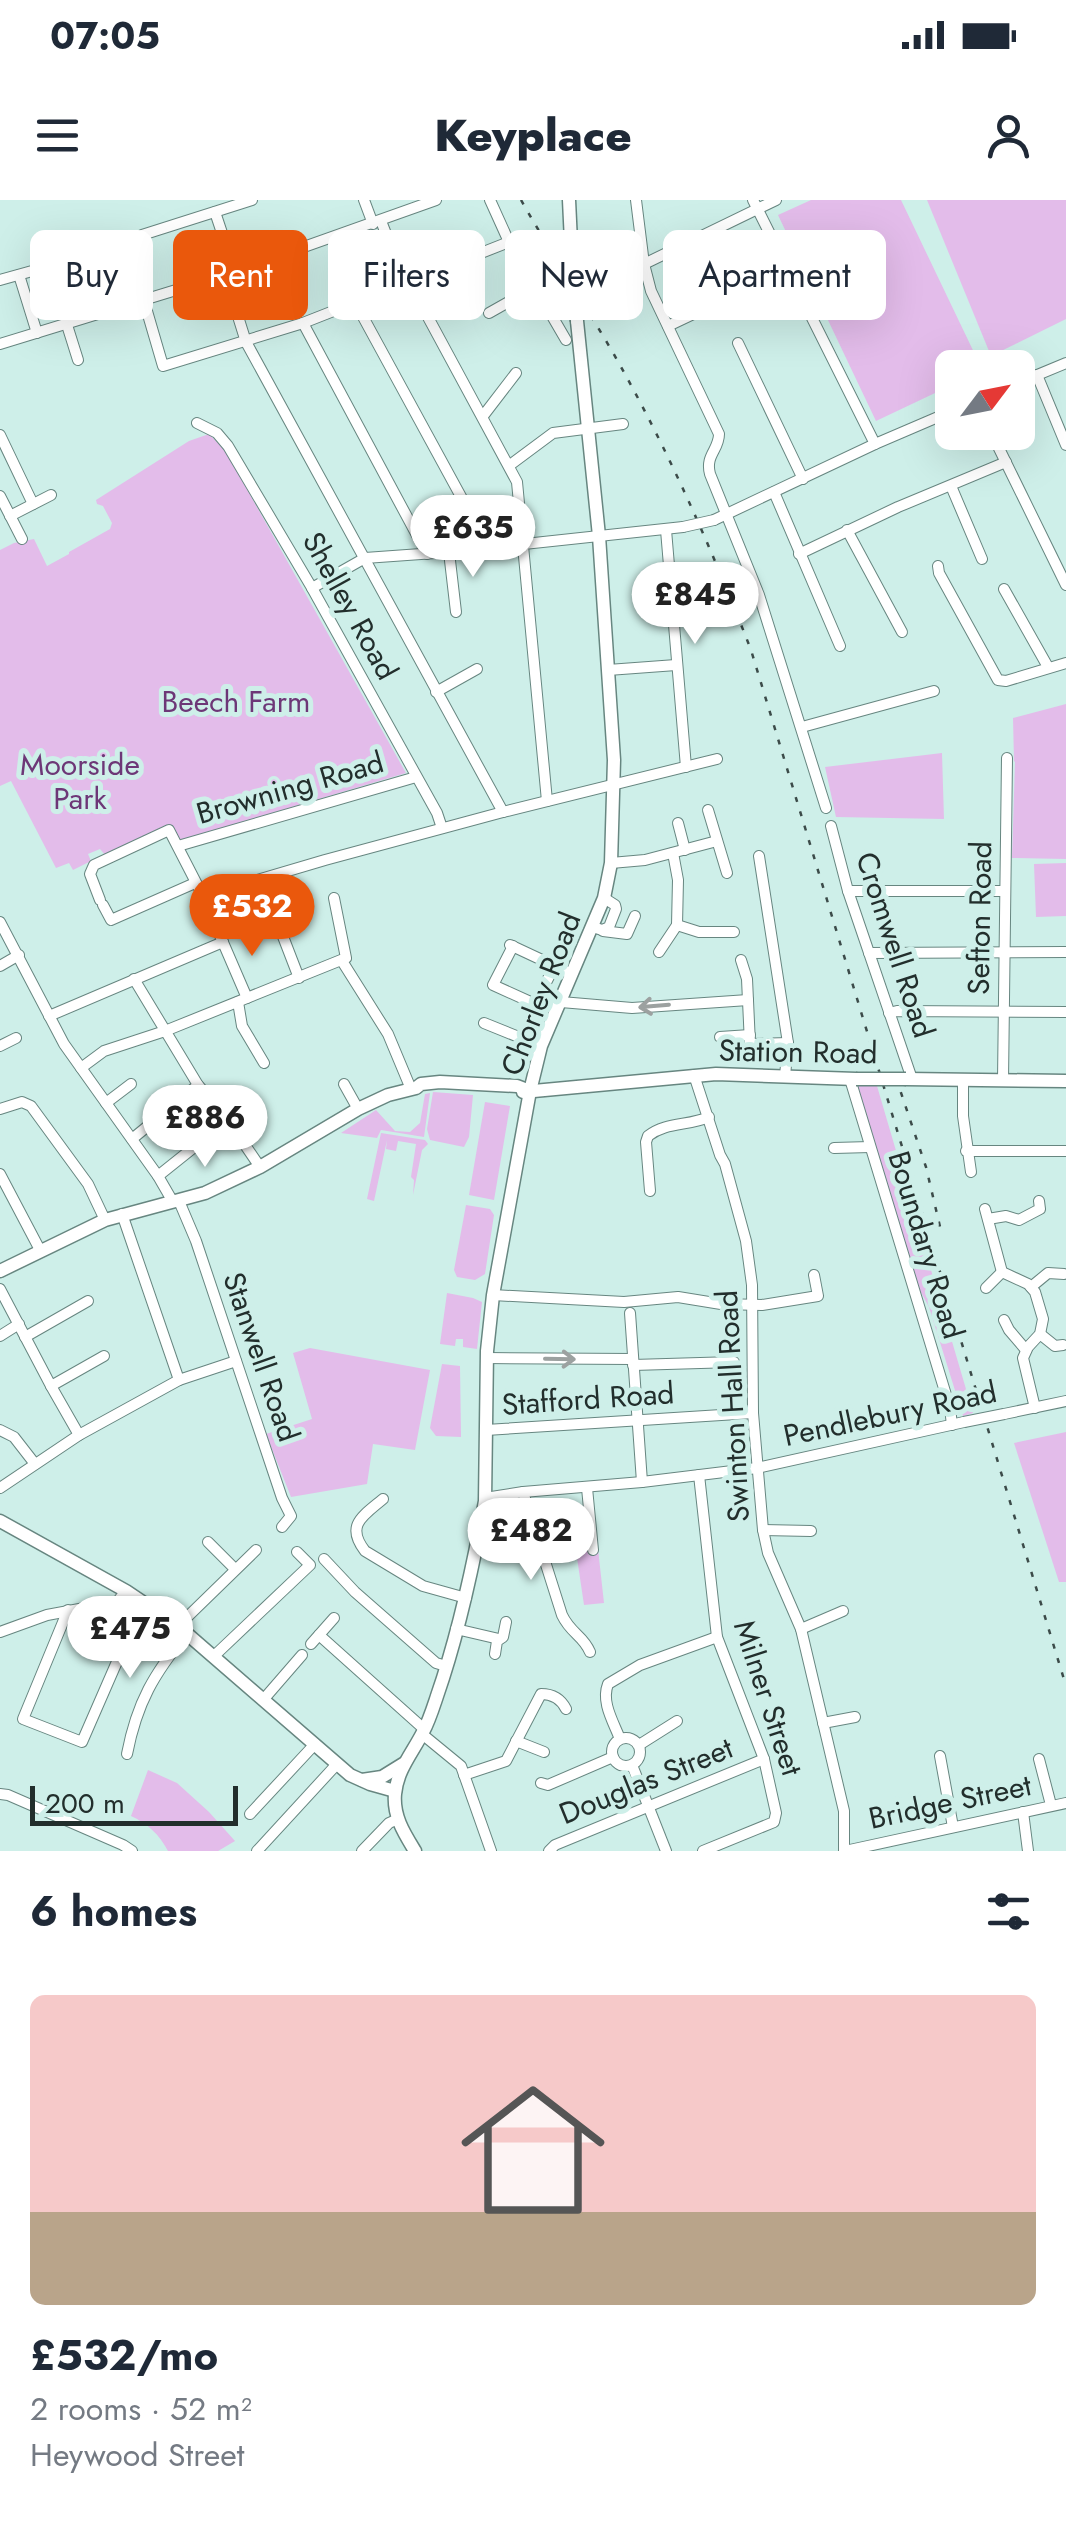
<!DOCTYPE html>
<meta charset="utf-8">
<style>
body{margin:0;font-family:Jost,sans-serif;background:#f6f6f7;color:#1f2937;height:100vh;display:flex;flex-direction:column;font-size:38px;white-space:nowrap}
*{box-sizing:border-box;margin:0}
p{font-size:32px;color:#747a83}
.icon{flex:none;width:55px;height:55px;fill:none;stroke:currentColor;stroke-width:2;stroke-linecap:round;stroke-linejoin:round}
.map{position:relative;height:1651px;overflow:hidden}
.sheet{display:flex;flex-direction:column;background:#fff;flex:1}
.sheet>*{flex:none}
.banner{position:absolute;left:30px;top:30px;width:1008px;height:90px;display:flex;gap:20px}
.needle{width:65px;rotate:58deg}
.fabs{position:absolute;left:935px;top:150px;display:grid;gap:20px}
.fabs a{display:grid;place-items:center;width:100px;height:100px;border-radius:15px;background:#fff;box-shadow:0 10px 40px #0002;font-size:50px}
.scale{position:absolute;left:30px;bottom:25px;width:208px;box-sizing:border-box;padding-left:10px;border:5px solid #222e2c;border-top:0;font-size:28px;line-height:35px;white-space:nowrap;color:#222e2c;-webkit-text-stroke:8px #ceefe9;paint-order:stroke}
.price{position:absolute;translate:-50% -85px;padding:0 22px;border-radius:35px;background:#fff;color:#222;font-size:32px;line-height:65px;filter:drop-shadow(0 2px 5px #0008)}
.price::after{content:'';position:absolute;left:50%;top:60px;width:30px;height:22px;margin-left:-15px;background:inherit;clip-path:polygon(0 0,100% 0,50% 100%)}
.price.on{background:#ea580c;color:#fff}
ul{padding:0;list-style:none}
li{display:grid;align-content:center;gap:20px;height:530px;padding:0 30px}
li span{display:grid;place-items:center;height:310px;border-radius:15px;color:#555}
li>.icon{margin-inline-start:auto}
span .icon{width:180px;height:180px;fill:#fffc;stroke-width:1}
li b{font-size:42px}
h2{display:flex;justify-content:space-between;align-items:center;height:120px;padding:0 30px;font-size:42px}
.tag{padding:0 35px;border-radius:15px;background:#fff;box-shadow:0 10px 40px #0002;font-size:35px;line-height:90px}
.tag.on{background:#ea580c;color:#fff}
.status{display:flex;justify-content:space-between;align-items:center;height:70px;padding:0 50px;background:#fff;direction:ltr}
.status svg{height:28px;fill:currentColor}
header{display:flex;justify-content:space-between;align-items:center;height:130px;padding:0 30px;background:#fff;font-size:45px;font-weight:800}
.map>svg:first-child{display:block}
.green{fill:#e3bcea}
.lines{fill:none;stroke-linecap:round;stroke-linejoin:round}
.minor-casing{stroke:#678680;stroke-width:12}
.major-casing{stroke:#678680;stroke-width:15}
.minor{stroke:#fff;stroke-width:10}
.major{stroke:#fff;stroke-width:12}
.rail{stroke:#3c4b49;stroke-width:2.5;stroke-dasharray:5 10;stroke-linecap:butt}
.minor-bridge-casing{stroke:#678680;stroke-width:12;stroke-linecap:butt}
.major-bridge-casing{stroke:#678680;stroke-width:15;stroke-linecap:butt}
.minor-bridge{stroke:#fff;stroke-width:10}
.major-bridge{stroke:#fff;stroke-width:12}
.oneway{stroke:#9ca1a0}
.labels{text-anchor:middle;stroke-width:10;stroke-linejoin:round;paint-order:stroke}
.street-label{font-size:30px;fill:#222e2c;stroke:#ceefe9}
.park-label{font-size:30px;fill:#6d3777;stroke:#ceefe9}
</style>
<div class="status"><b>07:05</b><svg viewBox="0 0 49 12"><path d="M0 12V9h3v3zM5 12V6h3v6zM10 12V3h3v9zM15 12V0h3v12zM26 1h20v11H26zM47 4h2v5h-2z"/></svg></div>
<header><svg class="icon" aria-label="menu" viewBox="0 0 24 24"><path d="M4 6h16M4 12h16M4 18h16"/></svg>Keyplace<svg class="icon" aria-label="person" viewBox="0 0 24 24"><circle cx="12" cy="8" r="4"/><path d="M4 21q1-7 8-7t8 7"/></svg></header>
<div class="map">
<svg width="1066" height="1651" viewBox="0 0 1066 1651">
<rect width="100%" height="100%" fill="#ceefe9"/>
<g class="green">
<polygon points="811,0 901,0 981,167 952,168 952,185 876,221 778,15"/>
<polygon points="927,0 1066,0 1066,119 991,156"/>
<polygon points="209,234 225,250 406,573 181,640 178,639 170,626 105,655 100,649 88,654 91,661 73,670 69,663 56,668 11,581 0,586 0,350 14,343 34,339 47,366 69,354 69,352 110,329 112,323 103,306 97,304 96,300 189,241"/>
<polygon points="1066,504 1066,659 1012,658 1015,562 1014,561 1013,518"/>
<polygon points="942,553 944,619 836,617 825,567"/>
<polygon points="1066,663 1066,716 1036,717 1034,664"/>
<polygon points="857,886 877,886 973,1213 963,1216 929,1107 916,1083 899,1021"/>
<polygon points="433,892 473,895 469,937 464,947 430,940 427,929"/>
<polygon points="430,893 424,937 381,930 377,938 341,933 376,910 395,931 410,932 420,923 425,894"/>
<polygon points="485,902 510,906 494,1000 469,995"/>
<polygon points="381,933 425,940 428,944 422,950 413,995 414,980 411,977 416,944 398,941 396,951 386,949 387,940 374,1001 367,999"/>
<polygon points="466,1005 490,1009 494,1015 485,1074 475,1080 457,1077 454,1070"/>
<polygon points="447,1093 473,1098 482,1102 477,1149 463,1147 463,1139 456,1139 455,1146 440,1144"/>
<polygon points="310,1148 430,1170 415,1250 373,1244 367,1284 291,1297 266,1234 312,1219 293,1153"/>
<polygon points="442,1164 460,1166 461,1237 436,1236 430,1228"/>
<polygon points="1066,1232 1066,1382 1059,1382 1014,1243"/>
<polygon points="598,1349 604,1403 584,1405 576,1351"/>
<path d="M 148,1570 L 177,1583 L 209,1612 L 235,1641 L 218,1651 L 168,1651 C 159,1634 148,1624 131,1616 Z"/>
</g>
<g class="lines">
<defs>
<g id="minor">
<polyline points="364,0 373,24"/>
<polyline points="490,0 509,42 566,140"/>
<path d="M 636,0 L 644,64 L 651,91 L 719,234 C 719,250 705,255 710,274 L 759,395 L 826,608"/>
<polyline points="753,0 875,244"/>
<polyline points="215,12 235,72"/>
<polyline points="381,21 390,44 409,82 517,282 547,601"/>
<polyline points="142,35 252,0"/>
<polyline points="81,50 114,41 133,105"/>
<polyline points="572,59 643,58"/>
<polyline points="644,64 776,0"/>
<polyline points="19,75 37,133"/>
<polyline points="225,75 246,142 503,612"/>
<polyline points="0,80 68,61"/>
<polyline points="144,101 163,166 303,123 509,42"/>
<polyline points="356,104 489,348"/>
<polyline points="489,113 535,87"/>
<polyline points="303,123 427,354"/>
<polyline points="67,125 78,160"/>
<polyline points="668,126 788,69"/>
<polyline points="738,143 803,279"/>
<polyline points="0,144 225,75 436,0"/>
<polyline points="1037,175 1066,245"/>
<polyline points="1018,183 1066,163"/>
<polyline points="483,216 516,173"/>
<polyline points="197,223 217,233 228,246 312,388 437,613 442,628"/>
<polyline points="991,232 1066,385"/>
<polyline points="0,235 33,304"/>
<polyline points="510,265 553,233 623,224"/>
<polyline points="951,286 982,359"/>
<polyline points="774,292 840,446"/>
<polyline points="0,296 22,339"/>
<polyline points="10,316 51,295"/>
<polyline points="714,320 875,244 952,211"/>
<polyline points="666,330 686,567"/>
<polyline points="847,330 902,432"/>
<polyline points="449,352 456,412"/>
<polyline points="799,354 898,307 1006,262"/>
<polyline points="938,366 939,373 998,480 1006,481 1066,463"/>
<polyline points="312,388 365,358 449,352 683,327"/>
<polyline points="1004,389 1048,467"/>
<polyline points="608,470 676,465"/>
<polyline points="436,492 477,469"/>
<polyline points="802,527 934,491"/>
<polyline points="708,610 727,673"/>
<polyline points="678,623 685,650"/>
<polyline points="831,626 848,691 912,879"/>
<polyline points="178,646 416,577"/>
<polyline points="759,656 788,843 785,876"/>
<polyline points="611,663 645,660 717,641"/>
<polyline points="848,691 1005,691"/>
<polyline points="203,696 325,660 503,612 717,559"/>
<polyline points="100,700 90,674 94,665 169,630 203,696 247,798"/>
<polyline points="103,705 111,720 195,683"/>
<polyline points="272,708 299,778"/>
<polyline points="0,722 64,844 158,976 173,1002"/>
<polyline points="677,725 699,732 734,732"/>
<polyline points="593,727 602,730 609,727 616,709 615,705 604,698"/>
<polyline points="603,731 627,734 635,716"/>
<polyline points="510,745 572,774"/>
<polyline points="513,746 493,785 535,804 555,765"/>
<polyline points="659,752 677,725 678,680 673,653"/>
<polyline points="869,753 1066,752"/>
<polyline points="741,760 747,779 750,844 788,843"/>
<polyline points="342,761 388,834 411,889"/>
<polyline points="0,766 19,755"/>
<polyline points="134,779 198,885 228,920 260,967"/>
<polyline points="238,802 242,826 264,863"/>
<polyline points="561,802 632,808 748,800"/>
<polyline points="889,813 897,811 1066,812"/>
<polyline points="49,816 223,742"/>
<polyline points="484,823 541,846"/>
<polyline points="720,837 750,835"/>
<polyline points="0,846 16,838"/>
<polyline points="81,868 104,851 165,831 346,758 334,698"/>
<polyline points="694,875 720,955 725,964 746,1041 752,1085 753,1213 763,1330 768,1353 801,1429 844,1611 844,1651"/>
<polyline points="850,879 950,1208 952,1225"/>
<polyline points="963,879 963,916 971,972"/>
<polyline points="1003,880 1007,558"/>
<polyline points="344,884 358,909"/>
<polyline points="106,903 131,884"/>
<polyline points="0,909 22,902 31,906 88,984 105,1020"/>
<polyline points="132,939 198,885"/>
<polyline points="834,948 870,947"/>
<polyline points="966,951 1066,951"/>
<polyline points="0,974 40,1050"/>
<polyline points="158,976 228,920"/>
<path d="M 650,991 L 646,942 L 648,936 C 666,922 688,926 709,917"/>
<polyline points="179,1001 196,1041 282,1298 291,1316 282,1327"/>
<polyline points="985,1009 1002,1072 1028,1084 1035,1092 1043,1119 1040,1134 1028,1147 1023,1158 1035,1208"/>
<polyline points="122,1014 179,1180"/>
<polyline points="988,1019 1006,1016 1019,1020 1040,1009 1039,1001"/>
<polyline points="1031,1087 1048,1073 1064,1074"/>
<polyline points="986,1088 1002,1072"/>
<polyline points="0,1089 51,1186 79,1235"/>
<polyline points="493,1095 624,1102 678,1097 721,1104 762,1105 818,1096 814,1075"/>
<polyline points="630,1113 642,1282"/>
<polyline points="1004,1120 1009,1130 1026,1150"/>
<polyline points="1040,1134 1055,1146 1063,1145"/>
<polyline points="0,1136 19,1124"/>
<polyline points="25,1137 88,1101"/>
<polyline points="486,1158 633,1159"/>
<polyline points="633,1165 734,1162"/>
<polyline points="51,1186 104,1156"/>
<polyline points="1004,1214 1066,1201"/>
<polyline points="0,1230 14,1237 35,1264"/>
<polyline points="486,1230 753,1213"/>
<polyline points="699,1275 717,1437 764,1559 776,1613 774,1622 703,1651"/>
<polyline points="0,1288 79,1235 179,1180 236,1161"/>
<polyline points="587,1288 593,1350"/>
<path d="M 523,1292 L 562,1415 C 571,1434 583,1435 590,1452"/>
<polyline points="485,1298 523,1292 642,1282 757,1268 964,1222"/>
<path d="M 383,1299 C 363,1316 345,1325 365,1351 L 423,1386 L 466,1398"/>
<polyline points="763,1330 811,1331"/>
<polyline points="208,1342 235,1369"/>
<polyline points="324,1359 355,1392 436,1463 446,1466"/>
<polyline points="68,1410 23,1519 82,1542 143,1402"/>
<polyline points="178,1426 256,1350"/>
<polyline points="456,1429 499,1439"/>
<polyline points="801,1429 843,1411"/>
<polyline points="0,1432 47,1415 117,1402 126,1391"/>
<polyline points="319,1435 424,1529"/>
<polyline points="311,1444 334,1418"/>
<polyline points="495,1454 497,1441 503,1437 506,1422"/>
<polyline points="214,1456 310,1365 297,1352"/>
<polyline points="263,1500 302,1455"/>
<polyline points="823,1523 855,1517"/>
<polyline points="422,1534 461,1566 491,1651"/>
<circle cx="626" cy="1552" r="14"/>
<path d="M 620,1539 C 613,1521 601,1502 608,1484 L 640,1465 L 717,1437"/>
<polyline points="516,1541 544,1552"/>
<polyline points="639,1545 677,1521"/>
<path d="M 127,1554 C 137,1502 154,1474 187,1433"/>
<polyline points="940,1556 953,1627"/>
<polyline points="1039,1559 1051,1605"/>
<polyline points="632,1565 666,1651"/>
<path d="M 464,1575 L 506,1561 L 541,1494 C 552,1494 561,1499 566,1509"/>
<polyline points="541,1583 548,1585 613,1557"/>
<polyline points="0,1594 8,1595 123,1645 132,1651"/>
<polyline points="1023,1612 1028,1651"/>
<polyline points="250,1614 315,1544"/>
<polyline points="257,1651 337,1564"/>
<polyline points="362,1651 389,1623 398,1619"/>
<polyline points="549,1651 555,1645 764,1559"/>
<polyline points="845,1651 1066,1603"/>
</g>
<g id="major">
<polyline points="569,0 572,63"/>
<polyline points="906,879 1066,881"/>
<polyline points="523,892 716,874 856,879"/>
<polyline points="0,1071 105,1020 205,993 260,967 358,909 388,895 416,888 421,884 440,882 517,886 530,891"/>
<polyline points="0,1321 126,1391 178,1426 350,1575 370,1584 395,1591"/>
<polyline points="362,1580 382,1577 403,1564"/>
<path d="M 415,1651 C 404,1633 393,1616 395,1594 C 397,1570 413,1552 423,1532 C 429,1521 433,1508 437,1496 C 459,1433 473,1367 485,1301 L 487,1151 L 493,1095 L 530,891 L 541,846 L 604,698 L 611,663 L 614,560 L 599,336 L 577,121"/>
</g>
</defs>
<use href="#minor" class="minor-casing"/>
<use href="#major" class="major-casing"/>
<use href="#minor" class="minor"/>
<use href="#major" class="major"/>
<g class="rail">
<path d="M 521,0 C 550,51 582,100 612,151 C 667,247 711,347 751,450 L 1066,1486"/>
<polyline points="896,878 926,967 941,1031"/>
</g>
<defs>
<g id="minor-bridge">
<polyline points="683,327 714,320"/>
<polyline points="964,1222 1004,1214"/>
</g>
<g id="major-bridge">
<polyline points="572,63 577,121"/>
<polyline points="856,879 906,879"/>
</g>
</defs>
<use href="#minor-bridge" class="minor-bridge-casing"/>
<use href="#major-bridge" class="major-bridge-casing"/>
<use href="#minor-bridge" class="minor-bridge"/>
<use href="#major-bridge" class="major-bridge"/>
</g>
<defs><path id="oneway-shaft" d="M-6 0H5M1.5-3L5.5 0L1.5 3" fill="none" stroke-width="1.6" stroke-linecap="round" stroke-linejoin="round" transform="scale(2.5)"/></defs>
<g class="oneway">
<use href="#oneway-shaft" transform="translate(654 806) rotate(175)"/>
<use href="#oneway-shaft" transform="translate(560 1159) rotate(1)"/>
</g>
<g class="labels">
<g class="street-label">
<text transform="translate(350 406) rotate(61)" y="10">Shelley Road</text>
<text transform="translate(290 588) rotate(-16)" y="10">Browning Road</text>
<text transform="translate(980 718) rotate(-89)" y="10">Sefton Road</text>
<text transform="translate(895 745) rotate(72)" y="10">Cromwell Road</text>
<text transform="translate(541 794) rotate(-69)" y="10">Chorley Road</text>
<text transform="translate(798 852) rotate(1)" y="10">Station Road</text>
<text transform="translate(926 1045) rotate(73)" y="10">Boundary Road</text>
<text transform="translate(261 1157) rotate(71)" y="10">Stanwell Road</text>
<text transform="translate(588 1199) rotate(-4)" y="10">Stafford Road</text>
<text transform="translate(733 1206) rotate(-93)" y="10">Swinton Hall Road</text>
<text transform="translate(890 1214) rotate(-12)" y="10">Pendlebury Road</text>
<text transform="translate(768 1498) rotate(72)" y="10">Milner Street</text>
<text transform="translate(646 1581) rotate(-22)" y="10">Douglas Street</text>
<text transform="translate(950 1602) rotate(-12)" y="10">Bridge Street</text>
</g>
<g class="park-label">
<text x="236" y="512">Beech Farm</text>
<text x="80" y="575">Moorside<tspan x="80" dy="34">Park</tspan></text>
</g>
</g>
</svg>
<div class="fabs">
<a><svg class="needle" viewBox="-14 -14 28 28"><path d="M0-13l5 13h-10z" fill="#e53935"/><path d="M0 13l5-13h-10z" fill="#747a83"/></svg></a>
</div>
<div class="scale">200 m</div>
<b class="price" style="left:473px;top:380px">£635</b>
<b class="price" style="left:695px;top:447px">£845</b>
<b class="price on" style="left:252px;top:759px">£532</b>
<b class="price" style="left:205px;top:970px">£886</b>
<b class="price" style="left:531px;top:1383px">£482</b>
<b class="price" style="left:130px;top:1481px">£475</b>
<div class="banner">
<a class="tag">Buy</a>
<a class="tag on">Rent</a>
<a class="tag">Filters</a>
<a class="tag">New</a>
<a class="tag">Apartment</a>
</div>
</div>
<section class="sheet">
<h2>6 homes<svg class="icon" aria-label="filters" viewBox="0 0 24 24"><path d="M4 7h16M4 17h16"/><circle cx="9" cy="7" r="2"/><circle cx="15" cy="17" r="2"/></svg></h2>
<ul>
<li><span style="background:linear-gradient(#f6c9c9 70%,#b9a48a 0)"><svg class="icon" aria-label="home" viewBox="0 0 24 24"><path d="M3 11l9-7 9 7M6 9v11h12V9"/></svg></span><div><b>£532/mo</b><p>2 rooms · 52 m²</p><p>Heywood Street</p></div></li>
</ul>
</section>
